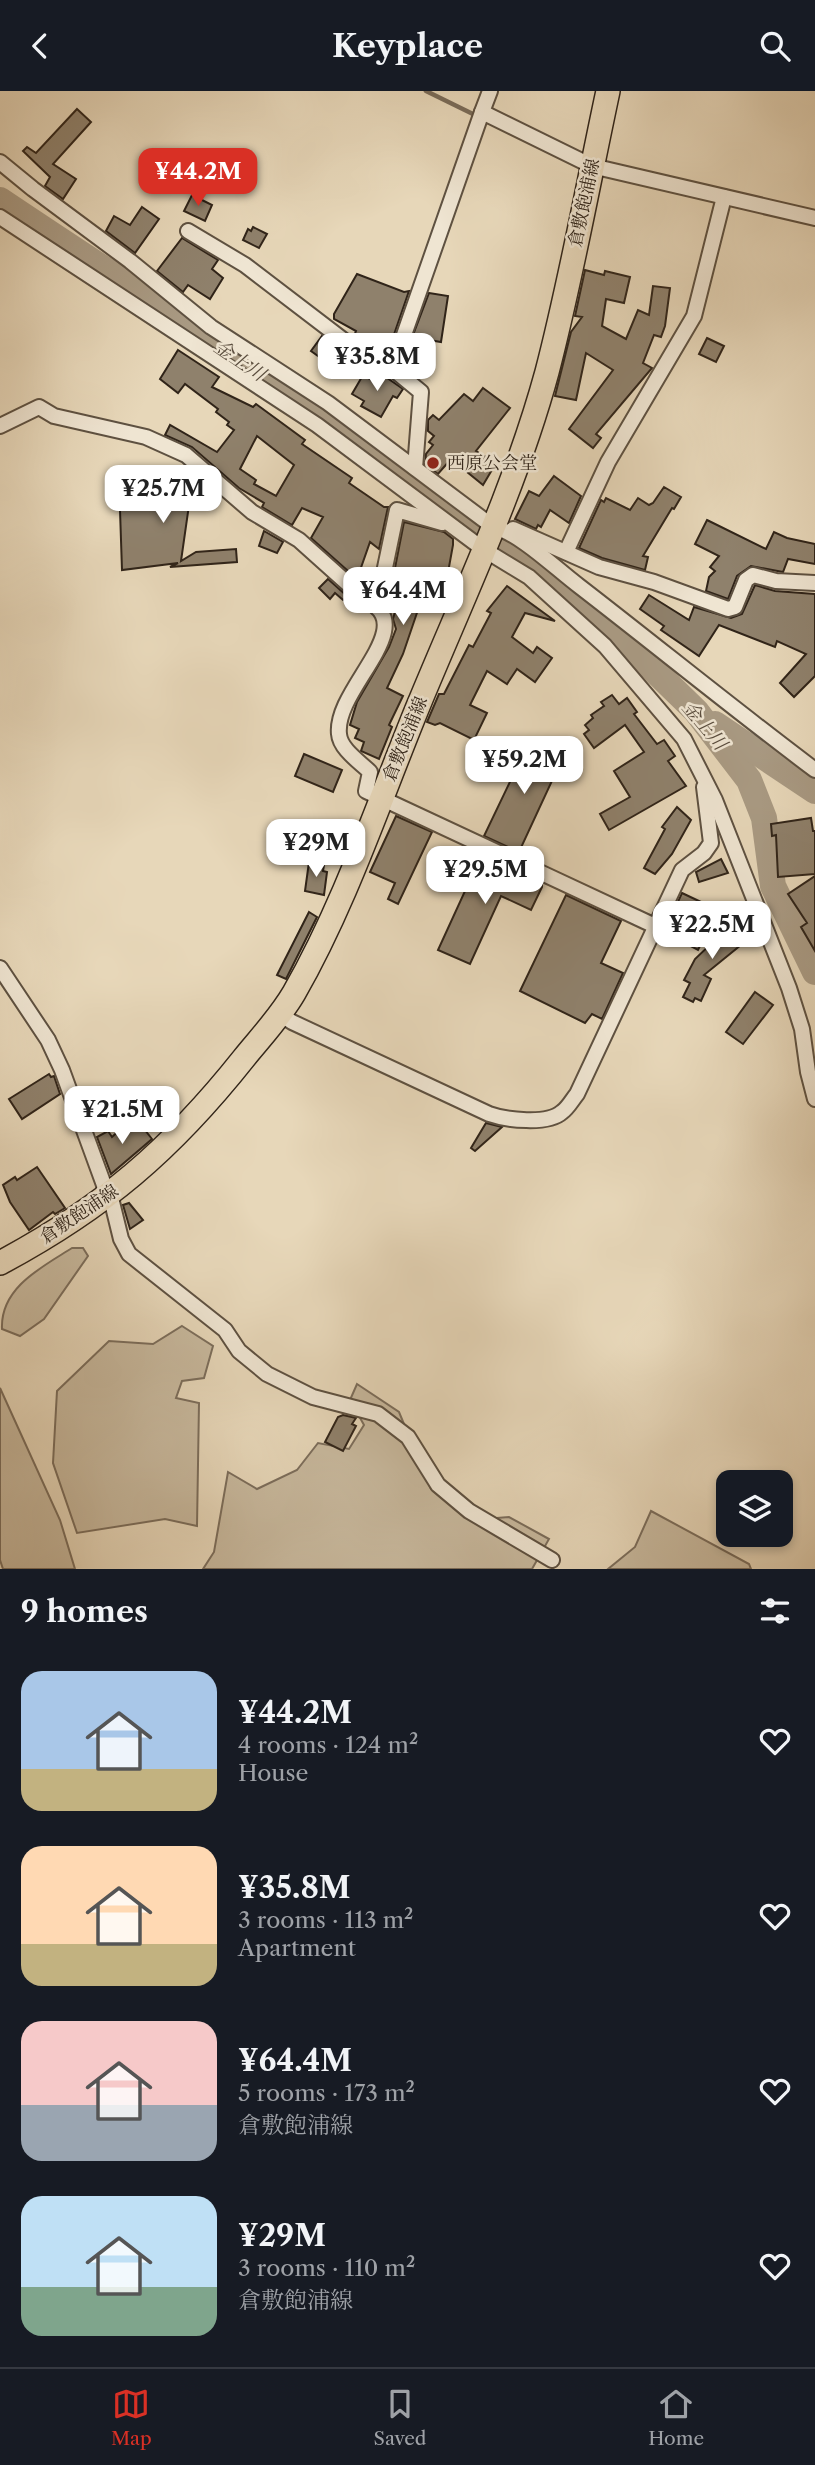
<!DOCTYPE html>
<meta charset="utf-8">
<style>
body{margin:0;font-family:"Libre Caslon Text","Noto Serif JP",serif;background:#20242c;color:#f1f3f6;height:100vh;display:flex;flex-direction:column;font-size:26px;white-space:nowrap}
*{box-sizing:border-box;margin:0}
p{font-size:23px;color:#9ea1a6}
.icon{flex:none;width:38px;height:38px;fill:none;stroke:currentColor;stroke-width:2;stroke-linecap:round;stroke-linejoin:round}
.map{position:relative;height:1478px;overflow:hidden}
.side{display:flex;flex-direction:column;background:#171b24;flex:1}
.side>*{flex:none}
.buttons{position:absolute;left:716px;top:1379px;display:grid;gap:14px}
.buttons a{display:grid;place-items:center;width:77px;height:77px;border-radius:14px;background:#171b24;box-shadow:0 4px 10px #0003;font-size:35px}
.price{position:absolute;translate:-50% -60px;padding:0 16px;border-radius:14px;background:#fff;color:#222;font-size:23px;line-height:46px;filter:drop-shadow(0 2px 4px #0008)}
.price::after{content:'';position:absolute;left:50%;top:42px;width:21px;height:16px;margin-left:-10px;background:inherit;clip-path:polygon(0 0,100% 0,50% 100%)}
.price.selected{background:#d93025;color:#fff}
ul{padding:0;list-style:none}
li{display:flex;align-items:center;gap:21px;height:175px;padding:0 21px}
li span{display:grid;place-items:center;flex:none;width:196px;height:140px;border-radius:21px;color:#555}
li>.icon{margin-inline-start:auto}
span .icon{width:84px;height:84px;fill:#fffc;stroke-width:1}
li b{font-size:30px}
h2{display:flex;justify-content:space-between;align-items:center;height:84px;padding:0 21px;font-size:30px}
header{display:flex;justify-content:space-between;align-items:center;height:91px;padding:0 21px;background:#171b24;font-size:32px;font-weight:700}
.dock{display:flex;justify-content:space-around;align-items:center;height:98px;border-top:2px solid #363941;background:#171b24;font-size:19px;color:#9ea1a6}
.dock a{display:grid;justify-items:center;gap:4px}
.dock .selected{color:#d93025}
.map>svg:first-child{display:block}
.green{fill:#c8b99e;stroke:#7c6e5c;stroke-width:2}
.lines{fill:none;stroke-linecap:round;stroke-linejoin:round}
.stream{stroke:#796b59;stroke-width:4.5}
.river{stroke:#a99a83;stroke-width:26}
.building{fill:#8f816c;stroke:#302419;stroke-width:2;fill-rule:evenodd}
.minor-casing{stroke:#5e5141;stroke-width:18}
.primary-casing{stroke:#302419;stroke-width:26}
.minor{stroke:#efe5d2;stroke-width:14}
.primary{stroke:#e7d7b9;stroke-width:23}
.poi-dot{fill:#8f2418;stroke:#efe5d2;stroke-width:2.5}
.labels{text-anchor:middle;stroke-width:5;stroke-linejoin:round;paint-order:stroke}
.street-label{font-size:18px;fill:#302419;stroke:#efe5d2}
.poi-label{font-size:18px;fill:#302419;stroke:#efe5d2;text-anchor:start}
.water-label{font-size:19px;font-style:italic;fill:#5a4d3e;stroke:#efe5d2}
</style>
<header><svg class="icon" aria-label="back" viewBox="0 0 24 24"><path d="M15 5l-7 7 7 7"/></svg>Keyplace<svg class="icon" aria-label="search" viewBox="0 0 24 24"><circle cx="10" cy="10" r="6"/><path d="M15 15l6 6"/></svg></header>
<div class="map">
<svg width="815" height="1478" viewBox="0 0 815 1478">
<rect width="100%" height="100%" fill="#e7d7b9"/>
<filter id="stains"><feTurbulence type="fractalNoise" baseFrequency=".00286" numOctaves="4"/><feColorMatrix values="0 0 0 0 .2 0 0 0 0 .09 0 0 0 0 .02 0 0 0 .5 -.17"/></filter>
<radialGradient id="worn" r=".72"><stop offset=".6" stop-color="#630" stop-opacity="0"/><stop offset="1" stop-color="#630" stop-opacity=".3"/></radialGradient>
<g class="green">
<path d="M 72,1157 L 83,1157 L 88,1165 L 44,1228 L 20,1245 L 2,1238 C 0,1196 44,1175 72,1157 Z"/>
<polygon points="182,1235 213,1255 204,1287 182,1290 176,1307 199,1312 197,1435 165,1428 77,1442 53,1372 57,1300 109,1250 153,1253"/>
<polygon points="357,1293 399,1321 431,1398 471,1429 509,1426 549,1448 532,1478 203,1478 214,1461 228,1381 257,1398 297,1379 318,1352 349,1358 364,1334 350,1309"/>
<polygon points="0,1297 60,1429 75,1478 3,1478 0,1469"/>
<polygon points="651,1420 749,1473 751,1478 608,1478 635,1456"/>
</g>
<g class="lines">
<polyline class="stream" points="426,0 477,25"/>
<g class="river">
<path d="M 0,109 C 159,216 324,317 473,438"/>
<polyline points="498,454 530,474 619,545 696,620 749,689 764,727 773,795 815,881"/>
<polyline points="715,633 815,700"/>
</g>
</g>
<g class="building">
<polygon points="77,18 91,31 53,73 76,88 63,108 45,95 50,86 23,60 27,56 36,62"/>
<polygon points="192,104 212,114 205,130 184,120"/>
<polygon points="142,116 159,128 135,162 106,140 114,125 130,134"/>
<polygon points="253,136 267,143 259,157 243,149 248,138 251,140"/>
<polygon points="182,147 218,169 212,178 223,187 210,208 188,194 183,201 157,180"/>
<polygon points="585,179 604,184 605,180 630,186 624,212 606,208 602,235 626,248 638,219 649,224 653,195 670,197 665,235 661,246 654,244 643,272 652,277 596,343 601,347 593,357 569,338 613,279 586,262 576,309 555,305 571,241 582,226 575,225"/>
<polygon points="357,183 404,201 409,200 389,258 384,263 376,262 354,245 356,240 334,228 334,223"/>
<polygon points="429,202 448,205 441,251 417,247 409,278 402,273"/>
<polygon points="322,245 347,264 336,278 311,260"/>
<polygon points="707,247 724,255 716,271 699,263"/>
<path d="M 178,259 L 219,286 L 212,296 L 253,316 L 256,313 L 305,349 L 302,353 L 352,387 L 349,392 L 384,416 L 388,416 L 379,458 L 370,451 L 357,488 L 311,447 L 323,426 L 302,417 L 292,434 L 262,416 L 264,412 L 239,397 L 192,356 L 165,344 L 170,334 L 217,361 L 234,339 L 227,334 L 229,331 L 216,321 L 218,318 L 185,293 L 178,302 L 160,288 ZM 257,345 L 294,374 L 276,405 L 254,393 L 256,389 L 240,378 Z"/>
<polygon points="380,282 403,298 397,307 393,305 381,326 361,315 364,310 352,303 363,284 375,291"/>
<polygon points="483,297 510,317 476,360 496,372 483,394 451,368 438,383 425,373 426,363 433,354 429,351 434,345 428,340 428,329 433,324 439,329 464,303 473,310"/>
<polygon points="190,380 216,403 211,417 192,411 191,415 189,414 181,470 196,461 236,458 237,471 170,476 178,472 122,479 119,389 135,388 135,394 150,393 151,398 183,397"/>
<polygon points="554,385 581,405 569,432 550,419 541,436 538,434 536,438 515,428 529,400 539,405"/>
<polygon points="664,396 681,406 674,418 672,417 643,465 648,466 645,479 602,467 579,457 601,409 604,411 606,407 630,419 638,407 649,414 653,412"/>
<polygon points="707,429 766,458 774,441 787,447 815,453 815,473 788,468 783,481 751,475 737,485 728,508 706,500 709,486 715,480 710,476 719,465 695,453"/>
<polygon points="404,431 444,441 453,448 453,454 445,498 447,499 441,515 421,510 403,563 387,597 403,605 389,634 392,636 379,668 361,660 364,651 355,647 359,638 350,634 357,611 389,556 396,538 393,528 399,506 392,503 397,483 394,482"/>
<polygon points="264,440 283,451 277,462 259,455"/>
<polygon points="328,488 347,505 343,509 335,502 330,508 319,497"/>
<polygon points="755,494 775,500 815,503 815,585 794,606 780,592 806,563 777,550 775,556 719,534 699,565 661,539 664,535 640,518 649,504 689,529 694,516 731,527 742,523"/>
<polygon points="507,495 555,530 525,522 512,546 533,562 537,556 552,567 535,591 517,578 507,593 487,580 470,614 487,622 474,649 440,632 435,634 427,631 439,603 444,603 469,554 473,556 491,522 487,520"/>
<polygon points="612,604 619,613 627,607 637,621 634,623 657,653 664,649 675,665 668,670 686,695 609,739 600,723 630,706 614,680 644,661 625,634 594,657 584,643 589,639 585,634 593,627 591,624 604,615 601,611"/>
<polygon points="531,647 563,666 519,761 484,745"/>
<polygon points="304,663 342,679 333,701 295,685"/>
<polygon points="677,716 691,729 672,763 655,783 644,777 665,738 662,736"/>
<polygon points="396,725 432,741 398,813 388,808 395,792 370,781"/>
<polygon points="811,727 813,740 815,740 815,783 778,786 776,744 772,745 771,733"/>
<polygon points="481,765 542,793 542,796 531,819 501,805 470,873 438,859"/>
<polygon points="721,768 728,782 699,791 696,781"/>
<polygon points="309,771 324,774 323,780 327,781 324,804 305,800"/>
<polygon points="815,785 815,860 801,836 807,832 788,803"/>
<polygon points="682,802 718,819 698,859 664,841"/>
<polygon points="566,804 621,830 601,872 623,882 602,928 592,923 585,932 520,900"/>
<polygon points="309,821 317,826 286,888 277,884"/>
<polygon points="734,831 746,843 747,849 704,884 711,888 701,910 695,907 693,911 683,906 690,892 684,889 695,868"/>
<polygon points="755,901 773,914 743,953 726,941"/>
<polygon points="49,983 51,986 54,985 60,1003 22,1028 9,1008"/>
<polygon points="486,1032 502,1036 475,1060 471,1057"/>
<polygon points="141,1034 152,1048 111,1083 97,1046 108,1040 112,1046 124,1035 130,1040"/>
<polygon points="37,1076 65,1117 55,1123 53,1121 29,1139 10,1111 3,1094 15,1086 17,1089"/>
<polygon points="129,1112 143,1129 130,1138 123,1114"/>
<polygon points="343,1324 356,1327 352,1333 356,1335 343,1360 325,1351 338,1326"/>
</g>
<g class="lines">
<defs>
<g id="minor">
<polyline points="482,21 490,0"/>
<path d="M 0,71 L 33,98 L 130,170 L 211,236 L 328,312 L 492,435 C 521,443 555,477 579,495 C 658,556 735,619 815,679"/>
<polyline points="0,126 317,334 483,458 529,486 605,555 684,648 715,709 789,897 802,938 808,981 815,1008"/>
<polyline points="188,140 245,174 372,271 387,273 397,264 482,21 592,75 815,127"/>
<polyline points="387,273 421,301 415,377"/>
<path d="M 0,335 L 39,316 L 54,325 L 146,346 L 186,364 L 252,421 L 299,449 L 367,510 C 421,536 334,598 339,643 C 340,658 360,671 370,681 L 366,700 L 655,835"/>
<polyline points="513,438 599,476 654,491 728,518 735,516 746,489 753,484 776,490 815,492"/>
<polyline points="566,461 608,371 694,225 724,106"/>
<polyline points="377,515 397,419 442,432"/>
<polyline points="0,877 48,949 62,979 104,1094 105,1107"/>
<path d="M 280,923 L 292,931 L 489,1023 C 506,1029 548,1034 562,1021 C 568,1017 572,1009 577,1003 L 682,779 L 704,762 L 711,752 L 704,696"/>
<polyline points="110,1103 121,1148 129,1163 225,1239 239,1260 267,1283 313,1306 378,1323 408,1346 438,1394 469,1420 552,1469"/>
</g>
<path id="primary" d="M 0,1172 C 103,1117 171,1059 244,967 C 261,946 280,926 294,902 C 346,811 379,710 419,613 C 464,504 516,395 547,281 C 571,189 588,93 608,0"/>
</defs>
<use href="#minor" class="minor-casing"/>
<use href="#primary" class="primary-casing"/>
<use href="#minor" class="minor"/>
<use href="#primary" class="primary"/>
</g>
<circle class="poi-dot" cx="433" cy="372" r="7"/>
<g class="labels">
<g class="street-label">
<text transform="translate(584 112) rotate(-78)" y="6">倉敷飽浦線</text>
<text transform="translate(405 648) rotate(-68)" y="6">倉敷飽浦線</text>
<text transform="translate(79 1123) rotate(-34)" y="6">倉敷飽浦線</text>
</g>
<g class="poi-label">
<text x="447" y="378">西原公会堂</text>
</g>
<g class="water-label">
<text transform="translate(240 269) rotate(34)" y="7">金上川</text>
<text transform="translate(705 634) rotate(50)" y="7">金上川</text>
</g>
</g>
<rect width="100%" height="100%" filter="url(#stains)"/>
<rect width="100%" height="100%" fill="url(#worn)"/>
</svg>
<div class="buttons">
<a><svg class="icon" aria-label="layers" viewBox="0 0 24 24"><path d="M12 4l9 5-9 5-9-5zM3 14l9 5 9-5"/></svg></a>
</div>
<b class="price selected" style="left:198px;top:117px">¥44.2M</b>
<b class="price" style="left:377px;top:302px">¥35.8M</b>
<b class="price" style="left:163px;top:434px">¥25.7M</b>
<b class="price" style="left:403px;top:536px">¥64.4M</b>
<b class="price" style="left:524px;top:705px">¥59.2M</b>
<b class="price" style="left:316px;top:788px">¥29M</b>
<b class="price" style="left:485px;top:815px">¥29.5M</b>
<b class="price" style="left:712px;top:870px">¥22.5M</b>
<b class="price" style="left:122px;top:1055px">¥21.5M</b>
</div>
<section class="side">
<h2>9 homes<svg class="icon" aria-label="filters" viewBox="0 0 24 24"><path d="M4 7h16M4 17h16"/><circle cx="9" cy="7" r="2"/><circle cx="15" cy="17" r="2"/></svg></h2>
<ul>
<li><span style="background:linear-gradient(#a9c7e8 70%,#c2b280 0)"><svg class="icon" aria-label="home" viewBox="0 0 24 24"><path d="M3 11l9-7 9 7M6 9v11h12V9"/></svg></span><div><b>¥44.2M</b><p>4 rooms · 124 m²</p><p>House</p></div><svg class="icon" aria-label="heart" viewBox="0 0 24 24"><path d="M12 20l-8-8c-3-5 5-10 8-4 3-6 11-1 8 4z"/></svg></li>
<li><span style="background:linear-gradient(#ffd9b3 70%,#c2b280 0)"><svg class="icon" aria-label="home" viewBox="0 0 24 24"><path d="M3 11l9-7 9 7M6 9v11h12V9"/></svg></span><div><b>¥35.8M</b><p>3 rooms · 113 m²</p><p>Apartment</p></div><svg class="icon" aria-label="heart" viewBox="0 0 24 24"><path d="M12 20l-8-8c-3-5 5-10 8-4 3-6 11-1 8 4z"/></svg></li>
<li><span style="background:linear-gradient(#f6c9c9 60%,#9aa5b1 0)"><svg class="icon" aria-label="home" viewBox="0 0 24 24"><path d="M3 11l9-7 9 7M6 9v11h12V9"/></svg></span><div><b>¥64.4M</b><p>5 rooms · 173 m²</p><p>倉敷飽浦線</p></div><svg class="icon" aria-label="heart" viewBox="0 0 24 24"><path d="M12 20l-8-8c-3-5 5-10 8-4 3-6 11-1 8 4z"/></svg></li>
<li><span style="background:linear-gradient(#bfe0f5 65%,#7fa58c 0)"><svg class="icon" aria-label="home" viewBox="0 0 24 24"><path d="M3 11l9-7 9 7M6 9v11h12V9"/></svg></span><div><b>¥29M</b><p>3 rooms · 110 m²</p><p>倉敷飽浦線</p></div><svg class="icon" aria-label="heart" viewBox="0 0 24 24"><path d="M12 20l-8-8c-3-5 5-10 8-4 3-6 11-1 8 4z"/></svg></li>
</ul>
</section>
<nav class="dock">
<a class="selected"><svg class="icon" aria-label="map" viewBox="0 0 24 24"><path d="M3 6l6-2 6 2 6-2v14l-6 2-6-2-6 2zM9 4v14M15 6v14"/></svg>Map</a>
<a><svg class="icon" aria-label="saved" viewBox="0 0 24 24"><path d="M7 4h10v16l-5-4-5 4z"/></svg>Saved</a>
<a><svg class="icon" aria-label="home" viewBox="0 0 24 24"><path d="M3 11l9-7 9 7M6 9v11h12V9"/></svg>Home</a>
</nav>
